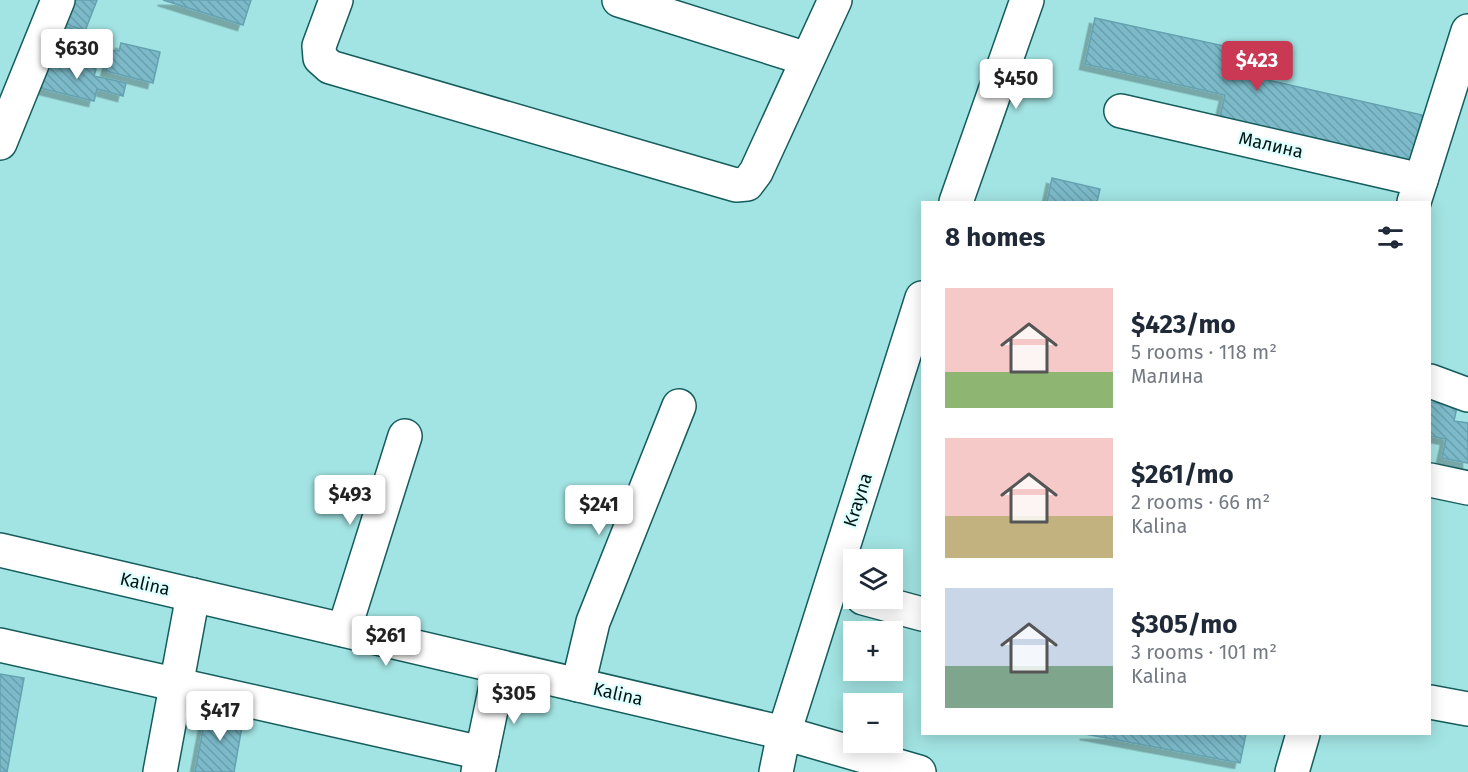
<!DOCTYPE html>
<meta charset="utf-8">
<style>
body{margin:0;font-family:"Fira Sans",sans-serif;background:#f2f2f3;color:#1f2937;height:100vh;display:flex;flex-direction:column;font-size:22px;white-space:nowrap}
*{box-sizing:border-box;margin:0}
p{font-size:20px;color:#747a83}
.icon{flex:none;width:33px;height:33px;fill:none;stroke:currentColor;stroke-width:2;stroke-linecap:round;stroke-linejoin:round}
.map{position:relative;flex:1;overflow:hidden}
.sheet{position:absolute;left:921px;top:201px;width:510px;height:534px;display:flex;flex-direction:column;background:#fff;border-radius:0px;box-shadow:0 3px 15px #0003}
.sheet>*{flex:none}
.buttons{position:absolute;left:843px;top:549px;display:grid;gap:12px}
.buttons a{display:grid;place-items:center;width:60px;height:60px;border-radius:0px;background:#fff;box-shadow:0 3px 15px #0003;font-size:30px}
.price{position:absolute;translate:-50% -51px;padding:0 14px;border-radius:6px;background:#fff;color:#222;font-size:20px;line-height:39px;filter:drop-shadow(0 2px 3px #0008)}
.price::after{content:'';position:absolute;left:50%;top:36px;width:18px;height:14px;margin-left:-9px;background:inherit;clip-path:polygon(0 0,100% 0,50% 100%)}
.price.active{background:#c93954;color:#fff}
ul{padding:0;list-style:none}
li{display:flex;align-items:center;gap:18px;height:150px;padding:0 24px}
li span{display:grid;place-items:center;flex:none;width:168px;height:120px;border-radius:0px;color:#555}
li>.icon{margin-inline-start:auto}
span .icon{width:72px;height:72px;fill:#fffc;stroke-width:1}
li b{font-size:26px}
h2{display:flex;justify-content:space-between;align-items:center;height:72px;padding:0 24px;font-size:26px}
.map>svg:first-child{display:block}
.building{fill:url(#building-back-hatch);stroke:#65a2b1;stroke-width:1.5;filter:url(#shadow)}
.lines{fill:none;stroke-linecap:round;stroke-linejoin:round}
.minor-casing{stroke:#155c5c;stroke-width:36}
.minor{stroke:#fff;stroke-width:33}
.labels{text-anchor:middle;stroke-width:4.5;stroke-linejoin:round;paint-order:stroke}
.street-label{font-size:18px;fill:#001515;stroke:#defffe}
</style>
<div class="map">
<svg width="1468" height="772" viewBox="0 0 1468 772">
<defs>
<pattern id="building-back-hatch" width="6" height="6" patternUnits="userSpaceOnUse" patternTransform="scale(1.5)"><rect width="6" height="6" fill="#7cbac9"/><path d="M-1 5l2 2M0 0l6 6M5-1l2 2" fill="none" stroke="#699fac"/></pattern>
<filter id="shadow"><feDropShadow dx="-5.5" dy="5.5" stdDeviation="0" flood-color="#0004"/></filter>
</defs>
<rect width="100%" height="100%" fill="#a2e4e3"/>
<g class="building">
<polygon points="73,0 97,0 85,31 64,23"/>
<polygon points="163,0 251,0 243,25"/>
<polygon points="1095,18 1238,49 1233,72 1431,117 1421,163 1220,117 1225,95 1085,64"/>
<polygon points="61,25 102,39 94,62 53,48"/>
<polygon points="121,43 160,52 153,83 106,71 112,50 119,51"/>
<polygon points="48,57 96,69 94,76 126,83 123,96 97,89 94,101 40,88"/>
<polygon points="1052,178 1100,189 1097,202 1047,202"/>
<polygon points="1430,402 1457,407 1454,421 1468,423 1468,463 1442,458 1446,439 1430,436"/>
<polygon points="0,674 24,678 7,772 0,772"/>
<polygon points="207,708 244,715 234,772 195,772"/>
<polygon points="1085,734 1246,734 1240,763"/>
</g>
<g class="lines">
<defs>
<g id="minor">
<polyline points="336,0 319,46 320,58 330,67 736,185 747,184 756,172 835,0"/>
<polyline points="619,0 807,59"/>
<polyline points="1121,111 1421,180 1414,202"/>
<polyline points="0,143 58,0"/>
<polyline points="1421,180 1468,31"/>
<polyline points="956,202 1027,0"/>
<polyline points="1430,381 1468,395"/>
<polyline points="1430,480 1468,488"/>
<polyline points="0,550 784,733 919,772"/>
<polyline points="863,598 922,614"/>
<polyline points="344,630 405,436"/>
<polyline points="0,645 482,753"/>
<polyline points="578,685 593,622 679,406"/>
<polyline points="1430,702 1468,709"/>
<polyline points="160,772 193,595"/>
<polyline points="478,772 500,667"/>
<polyline points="776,772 784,733 922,298"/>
<polyline points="1292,772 1303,734"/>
</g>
</defs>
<use href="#minor" class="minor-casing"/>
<use href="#minor" class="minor"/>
</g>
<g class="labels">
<g class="street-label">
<text transform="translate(1271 145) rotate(13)" y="6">Малина</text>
<text transform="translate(858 500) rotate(-72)" y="6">Krayna</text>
<text transform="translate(145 584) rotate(13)" y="6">Kalina</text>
<text transform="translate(618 694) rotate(13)" y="6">Kalina</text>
</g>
</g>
</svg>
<div class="buttons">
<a><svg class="icon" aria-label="layers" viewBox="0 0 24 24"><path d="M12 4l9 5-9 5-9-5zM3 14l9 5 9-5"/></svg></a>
<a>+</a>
<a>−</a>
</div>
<b class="price" style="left:77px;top:80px">$630</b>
<b class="price active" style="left:1257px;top:92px">$423</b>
<b class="price" style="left:1016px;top:110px">$450</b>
<b class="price" style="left:350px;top:526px">$493</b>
<b class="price" style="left:599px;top:536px">$241</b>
<b class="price" style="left:386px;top:667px">$261</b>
<b class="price" style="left:514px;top:725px">$305</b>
<b class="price" style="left:220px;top:742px">$417</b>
<section class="sheet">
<h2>8 homes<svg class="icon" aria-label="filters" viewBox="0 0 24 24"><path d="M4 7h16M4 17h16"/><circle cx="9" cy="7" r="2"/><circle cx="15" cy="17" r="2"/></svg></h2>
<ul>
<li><span style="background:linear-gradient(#f6c9c9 70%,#8fb573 0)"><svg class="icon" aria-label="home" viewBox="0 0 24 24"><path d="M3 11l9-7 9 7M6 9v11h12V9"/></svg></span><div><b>$423/mo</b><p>5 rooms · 118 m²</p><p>Малина</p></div></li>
<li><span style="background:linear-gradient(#f6c9c9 65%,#c2b280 0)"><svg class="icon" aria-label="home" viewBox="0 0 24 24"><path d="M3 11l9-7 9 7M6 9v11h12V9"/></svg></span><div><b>$261/mo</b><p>2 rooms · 66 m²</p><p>Kalina</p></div></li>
<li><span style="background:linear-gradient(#c9d6e8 65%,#7fa58c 0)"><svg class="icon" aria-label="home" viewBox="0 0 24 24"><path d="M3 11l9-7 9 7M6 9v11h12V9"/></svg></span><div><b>$305/mo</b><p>3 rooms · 101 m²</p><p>Kalina</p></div></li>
</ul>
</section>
</div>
